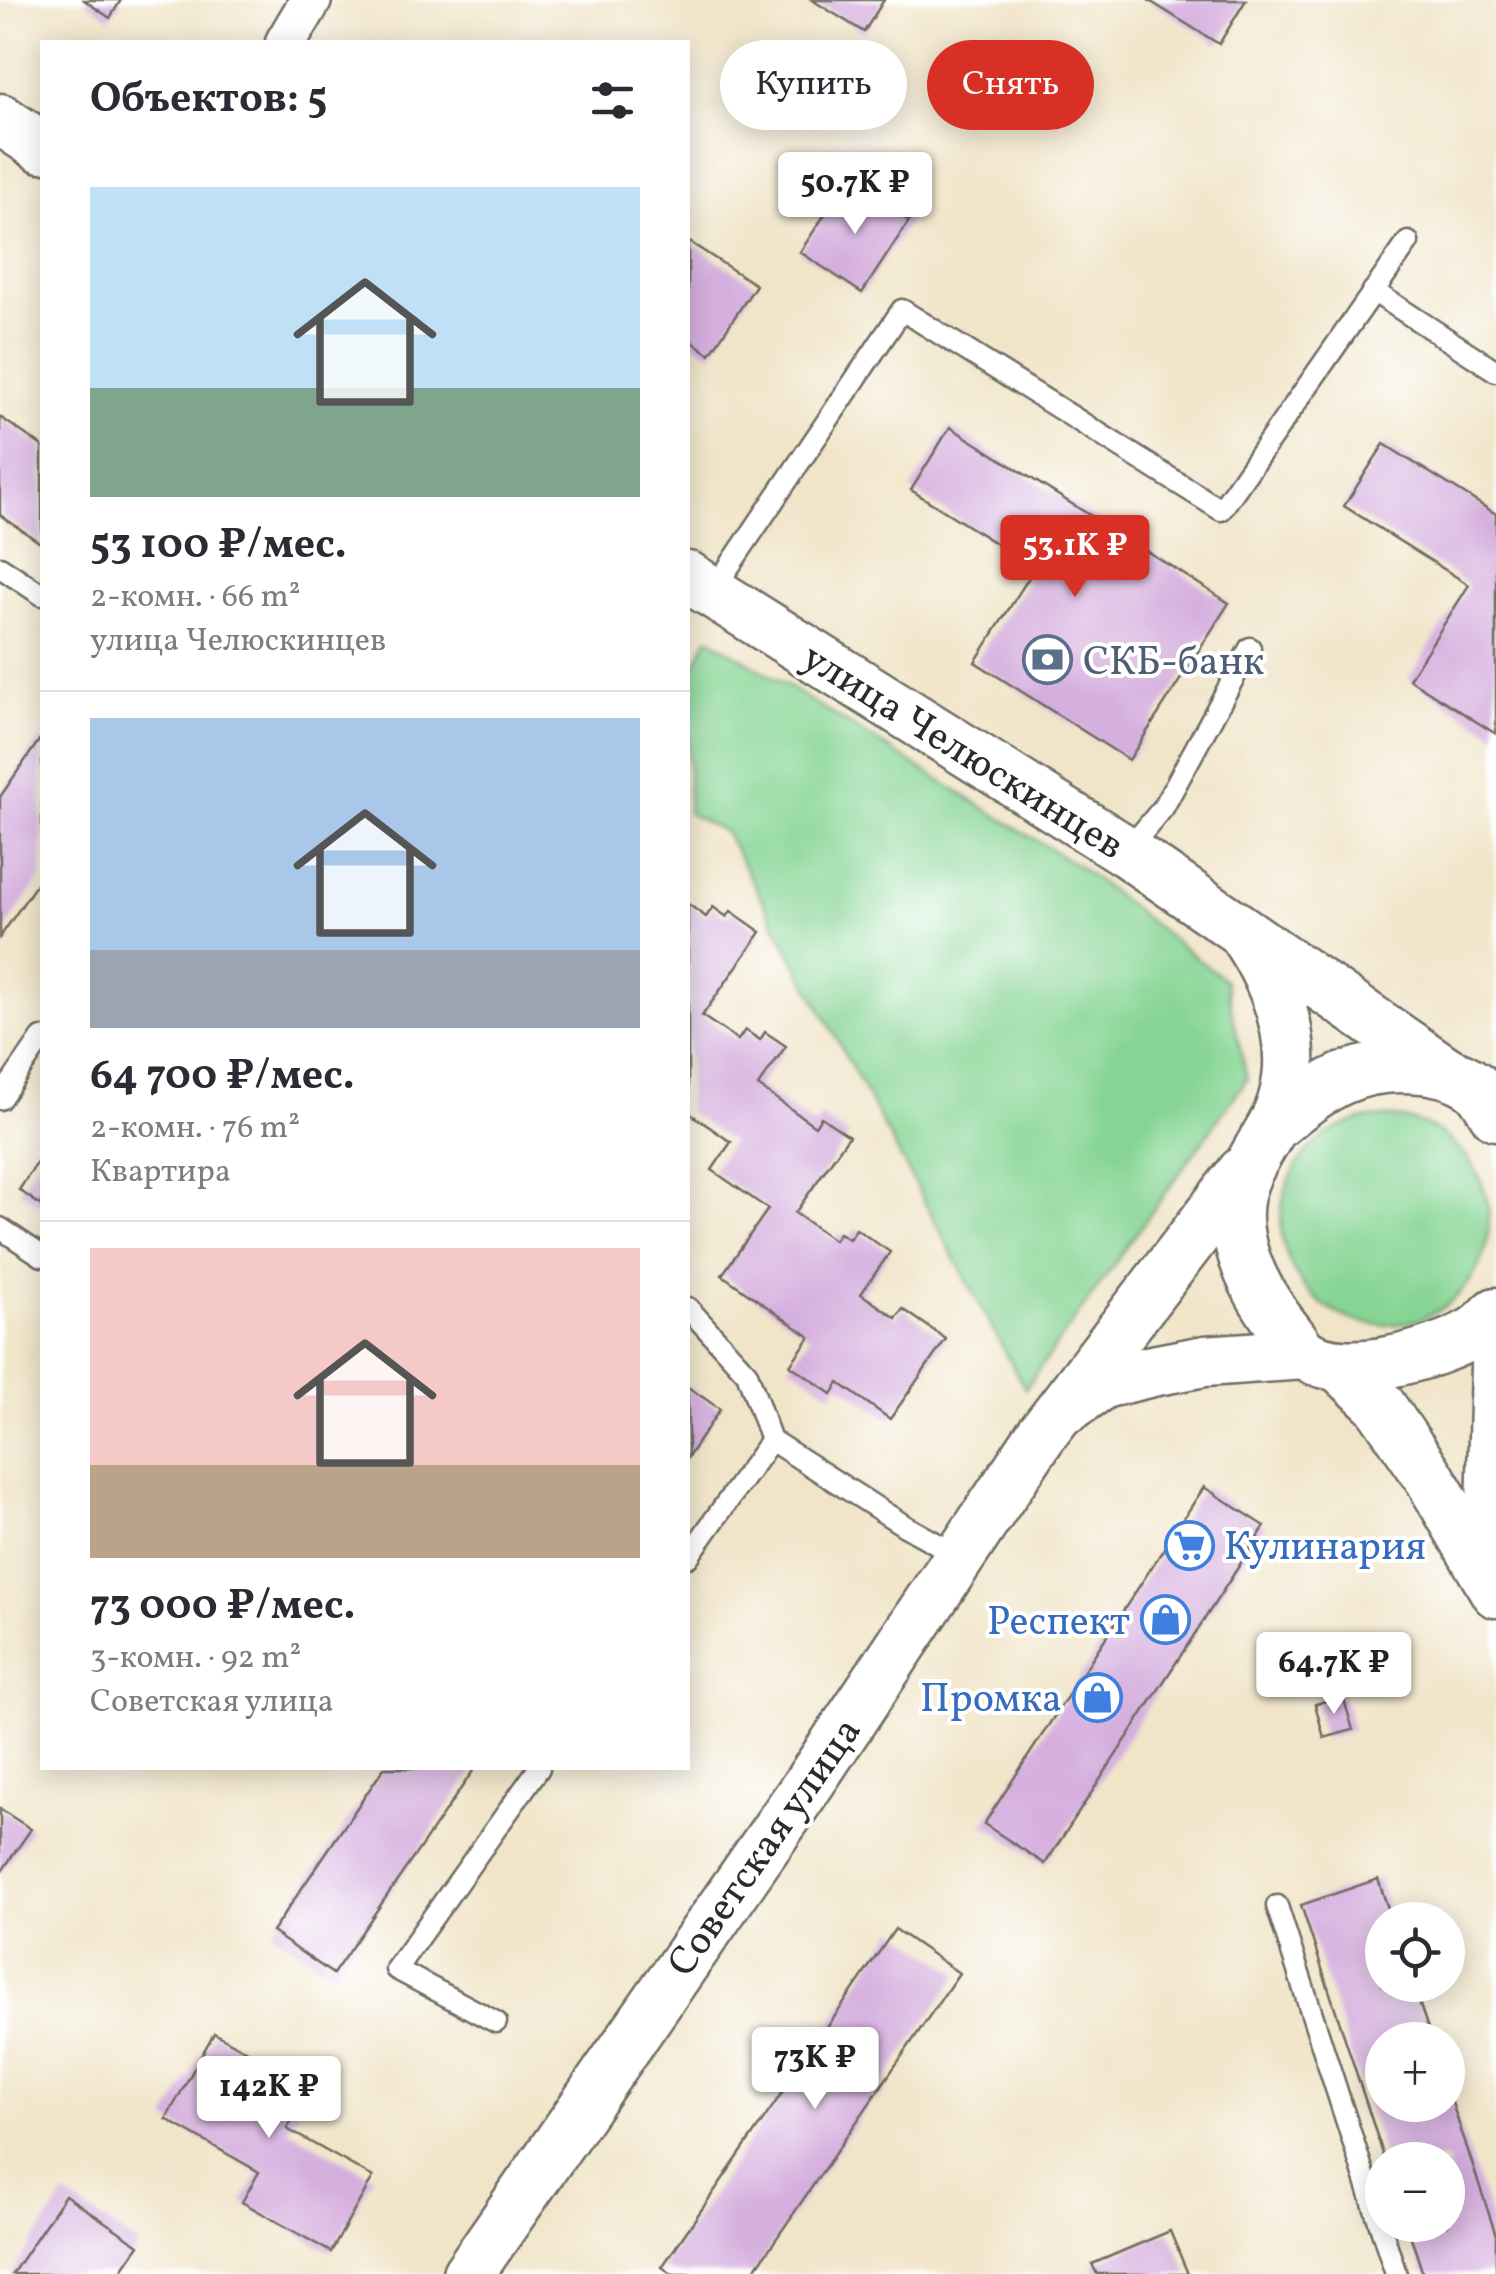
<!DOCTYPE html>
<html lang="ru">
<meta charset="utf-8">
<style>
body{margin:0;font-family:Vollkorn,serif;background:#f2f2f3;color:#2b2b33;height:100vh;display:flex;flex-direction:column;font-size:38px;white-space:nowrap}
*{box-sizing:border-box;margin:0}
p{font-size:32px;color:#7c7c81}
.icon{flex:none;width:55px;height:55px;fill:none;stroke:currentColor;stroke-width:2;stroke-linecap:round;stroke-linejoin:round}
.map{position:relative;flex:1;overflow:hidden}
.drawer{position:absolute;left:40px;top:40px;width:650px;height:1730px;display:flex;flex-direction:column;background:#fff;border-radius:0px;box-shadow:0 5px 25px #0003}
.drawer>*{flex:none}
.banner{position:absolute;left:720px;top:40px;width:625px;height:90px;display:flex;gap:20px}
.controls{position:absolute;left:1365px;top:1902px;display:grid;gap:20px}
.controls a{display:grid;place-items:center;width:100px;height:100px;border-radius:50%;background:#fff;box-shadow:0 5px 25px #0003;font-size:50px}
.price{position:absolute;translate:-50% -85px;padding:0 22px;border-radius:10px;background:#fff;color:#222;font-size:32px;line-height:65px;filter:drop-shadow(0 2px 5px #0008)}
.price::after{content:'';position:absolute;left:50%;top:60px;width:30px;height:22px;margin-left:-15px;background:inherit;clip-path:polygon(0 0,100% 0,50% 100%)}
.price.current{background:#d93025;color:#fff}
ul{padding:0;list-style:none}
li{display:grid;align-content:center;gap:20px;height:530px;padding:0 50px}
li+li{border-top:2px solid #e1e1e2}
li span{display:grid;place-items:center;height:310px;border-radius:0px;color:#555}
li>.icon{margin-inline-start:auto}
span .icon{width:180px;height:180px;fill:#fffc;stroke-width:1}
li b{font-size:42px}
h2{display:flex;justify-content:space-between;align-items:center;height:120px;padding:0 50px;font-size:42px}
.tag{padding:0 35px;border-radius:45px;background:#fff;box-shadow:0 5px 25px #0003;font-size:35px;line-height:90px}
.tag.current{background:#d93025;color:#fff}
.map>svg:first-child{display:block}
.green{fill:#87d594;stroke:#598060;stroke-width:2.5}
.building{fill:#d5afde}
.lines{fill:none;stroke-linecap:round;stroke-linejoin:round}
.service-casing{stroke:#706c62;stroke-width:25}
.minor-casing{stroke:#706c62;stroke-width:45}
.tertiary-casing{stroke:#706c62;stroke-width:55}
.service{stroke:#fff;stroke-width:20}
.minor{stroke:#fff;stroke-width:40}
.tertiary{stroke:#fff;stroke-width:50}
.labels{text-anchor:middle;stroke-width:8;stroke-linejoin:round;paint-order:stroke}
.service-label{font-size:40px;fill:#4e5e75;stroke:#fff;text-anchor:start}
.street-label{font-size:40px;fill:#2b2b2b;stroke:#fff}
.shop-label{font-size:40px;fill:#366cbe;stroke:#fff;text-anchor:end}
</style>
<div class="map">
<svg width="1496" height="2274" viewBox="0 0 1496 2274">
<rect width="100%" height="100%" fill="#fff"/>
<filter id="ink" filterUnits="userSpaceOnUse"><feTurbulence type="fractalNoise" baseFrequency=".01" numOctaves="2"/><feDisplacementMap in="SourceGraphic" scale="20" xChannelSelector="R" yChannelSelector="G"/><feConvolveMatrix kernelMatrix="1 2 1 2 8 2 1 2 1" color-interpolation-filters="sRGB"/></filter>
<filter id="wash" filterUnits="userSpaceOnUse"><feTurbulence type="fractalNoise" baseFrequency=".0048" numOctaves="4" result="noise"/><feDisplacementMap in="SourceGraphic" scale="40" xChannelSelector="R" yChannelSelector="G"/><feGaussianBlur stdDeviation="2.25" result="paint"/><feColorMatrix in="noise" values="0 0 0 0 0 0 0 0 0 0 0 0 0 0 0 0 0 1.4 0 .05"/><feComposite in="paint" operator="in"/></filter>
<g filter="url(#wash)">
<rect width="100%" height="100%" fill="#f1e5c9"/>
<g class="green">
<polygon points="708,637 1078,866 1225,980 1247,1079 1025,1389 726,833 688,813 688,682"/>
<circle cx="1385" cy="1221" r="104"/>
</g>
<g id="blocks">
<g class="building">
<polygon points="84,0 121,0 110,18"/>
<polygon points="812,0 884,0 864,32"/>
<polygon points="1148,0 1246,0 1219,44"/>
<polygon points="847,181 909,221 862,293 800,252"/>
<polygon points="688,241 756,285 710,354 688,339"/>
<polygon points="0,417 42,446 42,544 0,515"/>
<polygon points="950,427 1229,603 1129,760 975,662 1035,568 911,490"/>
<polygon points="1384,444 1496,514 1496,734 1409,679 1469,585 1344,506"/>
<polygon points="42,736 42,876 0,937 0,797"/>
<polygon points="688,904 706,917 713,907 727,917 731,911 761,932 702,1016 738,1040 745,1030 760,1040 765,1032 786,1046 758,1086 815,1126 821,1117 849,1136 795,1213 834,1240 839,1233 849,1239 856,1229 890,1252 861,1294 896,1318 903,1309 946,1339 890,1419 839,1383 832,1394 790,1365 810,1337 722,1275 768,1209 712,1170 731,1142 688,1112"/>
<polygon points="42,1155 42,1206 19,1190"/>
<polygon points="688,1387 720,1409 688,1457"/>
<polygon points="1204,1487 1265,1526 1045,1864 984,1824"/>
<polygon points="1343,1696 1353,1730 1324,1738 1315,1704"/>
<polygon points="384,1768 475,1768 333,1974 272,1932"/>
<polygon points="0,1809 31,1829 0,1874"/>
<polygon points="1378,1879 1392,1920 1382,1920 1382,1985 1413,1985 1432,2040 1382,2040 1382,2105 1448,2105 1448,2091 1496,2235 1496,2273 1493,2274 1423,2274 1407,2225 1448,2225 1448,2160 1385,2160 1301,1905"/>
<polygon points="895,1929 959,1973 752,2274 672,2274 662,2267"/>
<polygon points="214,2033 311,2086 287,2129 373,2177 331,2252 242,2202 259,2172 166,2119"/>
<polygon points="65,2195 139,2245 119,2274 12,2274"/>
<polygon points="1170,2231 1188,2274 1097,2274 1092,2264"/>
</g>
</g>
</g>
<g filter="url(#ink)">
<use href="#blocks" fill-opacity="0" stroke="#706c62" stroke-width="2.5"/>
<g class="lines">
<defs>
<g id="service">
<polyline points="1373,291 1496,371"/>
<polyline points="0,567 42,595"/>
<polyline points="712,592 902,310 1221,510 1408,242"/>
<polyline points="1127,851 1163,808 1250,648"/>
<polyline points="0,1099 42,1038"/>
<polyline points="0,1228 42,1256"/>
<polyline points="688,1308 747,1373 771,1440 905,1526 959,1556"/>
<polyline points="688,1557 771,1440"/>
<polyline points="1277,1906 1396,2274"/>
<polyline points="496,2022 396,1969 539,1768"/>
</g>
<polyline id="minor" points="286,42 311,0"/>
<g id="tertiary">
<polyline points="0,119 42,147"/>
<polyline points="688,577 1127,852 1445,1071"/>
<path d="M 1245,936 C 1283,992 1308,1066 1271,1129 C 1254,1159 1235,1183 1237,1220 C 1239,1263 1264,1304 1290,1336 C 1294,1341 1299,1350 1304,1354 C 1346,1381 1434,1355 1473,1333 C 1482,1328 1489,1320 1496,1313"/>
<path d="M 1274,1126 C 1320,1086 1357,1061 1420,1068 C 1441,1070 1462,1075 1478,1089 C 1485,1096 1490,1107 1496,1115"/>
<polyline points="1338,1365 1379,1404 1428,1475 1496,1592"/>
<polyline points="1496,1366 1492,1511 1496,1548"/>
<polyline points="1068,1407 1103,1383 1152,1371 1205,1361 1304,1354"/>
<polyline points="468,2274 807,1786 1041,1435 1243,1172"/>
</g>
</defs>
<use href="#service" class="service-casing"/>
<use href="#minor" class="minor-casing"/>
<use href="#tertiary" class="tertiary-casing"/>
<use href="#service" class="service"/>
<use href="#minor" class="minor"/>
<use href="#tertiary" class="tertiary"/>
</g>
</g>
<defs>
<symbol id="bank-ring" viewBox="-11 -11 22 22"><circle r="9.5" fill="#fff" stroke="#5c6f8a" stroke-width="1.5"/><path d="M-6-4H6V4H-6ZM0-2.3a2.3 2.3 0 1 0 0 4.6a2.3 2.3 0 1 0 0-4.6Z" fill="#5c6f8a"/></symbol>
<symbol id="supermarket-ring" viewBox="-11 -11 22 22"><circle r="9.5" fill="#fff" stroke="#3f7fe0" stroke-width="1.5"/><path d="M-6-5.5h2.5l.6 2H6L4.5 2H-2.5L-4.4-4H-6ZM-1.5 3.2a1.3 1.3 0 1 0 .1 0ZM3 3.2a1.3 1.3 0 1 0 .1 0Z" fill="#3f7fe0"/></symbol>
<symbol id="shop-ring" viewBox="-11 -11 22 22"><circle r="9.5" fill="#fff" stroke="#3f7fe0" stroke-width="1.5"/><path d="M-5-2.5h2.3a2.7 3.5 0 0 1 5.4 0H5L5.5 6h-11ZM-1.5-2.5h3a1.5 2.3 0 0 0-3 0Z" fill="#3f7fe0"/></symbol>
</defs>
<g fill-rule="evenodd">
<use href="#bank-ring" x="1020" y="632" width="55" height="55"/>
<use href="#supermarket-ring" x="1162" y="1518" width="55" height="55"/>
<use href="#shop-ring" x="1138" y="1592" width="55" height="55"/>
<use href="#shop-ring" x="1070" y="1670" width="55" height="55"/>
</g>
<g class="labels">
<g class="service-label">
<text x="1083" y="674">СКБ-банк</text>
</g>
<g class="street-label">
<text transform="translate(964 750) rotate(32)" y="14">улица Челюскинцев</text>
<text transform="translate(763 1846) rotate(-55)" y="14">Советская улица</text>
</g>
<g class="shop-label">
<text x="1224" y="1559" text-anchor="start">Кулинария</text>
<text x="1130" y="1634">Респект</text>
<text x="1062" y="1711">Промка</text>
</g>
</g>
</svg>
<div class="controls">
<a><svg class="icon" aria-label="locate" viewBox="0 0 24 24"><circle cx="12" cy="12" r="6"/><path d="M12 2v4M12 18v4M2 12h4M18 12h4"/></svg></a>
<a>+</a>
<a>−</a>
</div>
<b class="price" style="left:855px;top:237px">50.7K ₽</b>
<b class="price current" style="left:1075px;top:600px">53.1K ₽</b>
<b class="price" style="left:1334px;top:1717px">64.7K ₽</b>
<b class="price" style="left:815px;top:2112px">73K ₽</b>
<b class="price" style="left:269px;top:2141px">142K ₽</b>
<div class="banner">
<a class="tag">Купить</a>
<a class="tag current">Снять</a>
</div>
<section class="drawer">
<h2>Объектов: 5<svg class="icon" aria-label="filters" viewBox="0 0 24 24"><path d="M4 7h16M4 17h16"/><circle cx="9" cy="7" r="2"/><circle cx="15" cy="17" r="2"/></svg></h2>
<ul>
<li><span style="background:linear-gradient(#bfe0f5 65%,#7fa58c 0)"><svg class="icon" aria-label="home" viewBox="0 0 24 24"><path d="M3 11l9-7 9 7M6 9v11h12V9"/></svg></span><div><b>53 100 ₽/мес.</b><p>2-комн. · 66 m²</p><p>улица Челюскинцев</p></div></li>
<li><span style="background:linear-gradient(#a9c7e8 75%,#9aa5b1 0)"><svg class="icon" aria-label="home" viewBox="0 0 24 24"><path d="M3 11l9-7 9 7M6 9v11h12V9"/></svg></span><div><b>64 700 ₽/мес.</b><p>2-комн. · 76 m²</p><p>Квартира</p></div></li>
<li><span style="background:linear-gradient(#f6c9c9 70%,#b9a48a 0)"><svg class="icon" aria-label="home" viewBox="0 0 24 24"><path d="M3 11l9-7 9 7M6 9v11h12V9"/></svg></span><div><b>73 000 ₽/мес.</b><p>3-комн. · 92 m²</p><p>Советская улица</p></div></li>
</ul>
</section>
</div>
